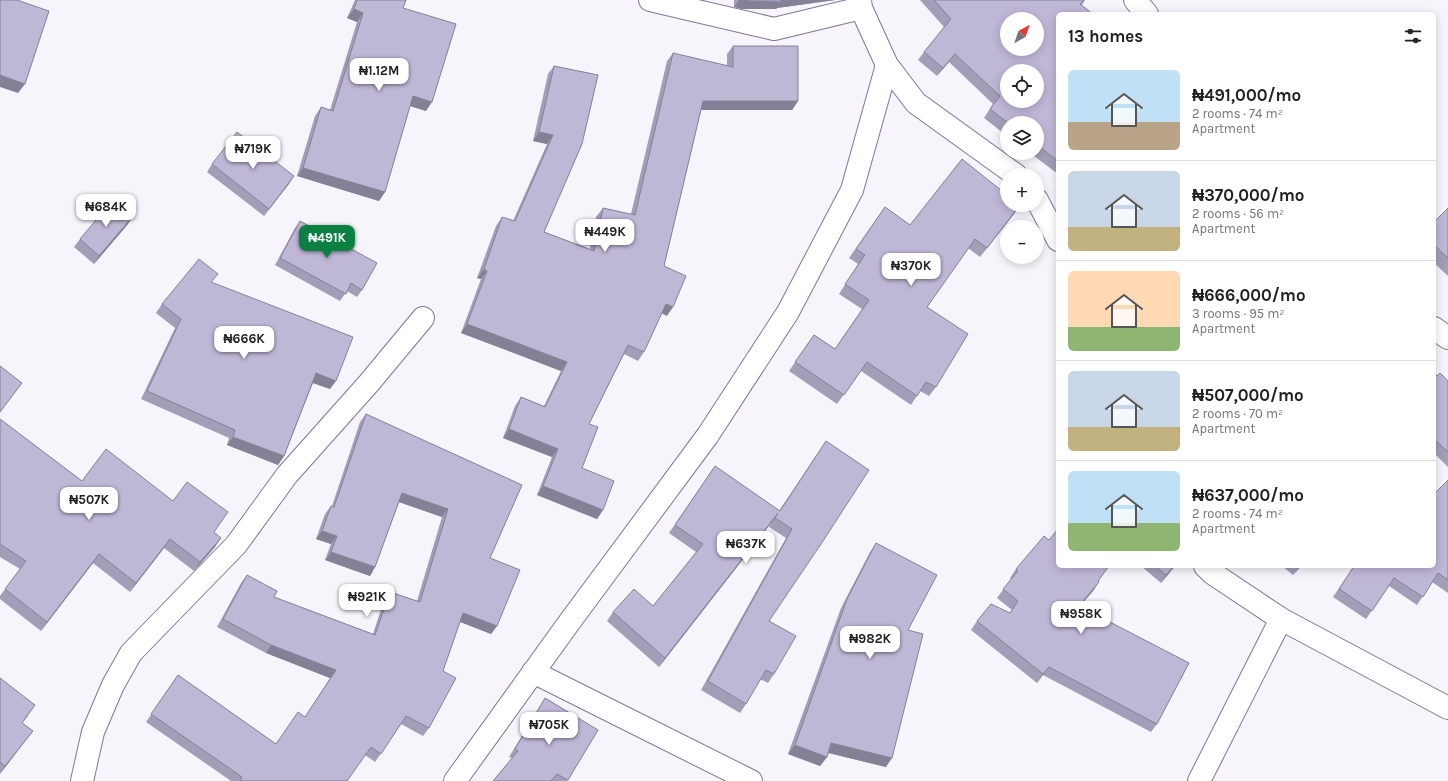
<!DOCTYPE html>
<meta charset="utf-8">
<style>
body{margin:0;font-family:Karla,sans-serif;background:#f6f6f6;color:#202124;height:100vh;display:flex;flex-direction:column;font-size:15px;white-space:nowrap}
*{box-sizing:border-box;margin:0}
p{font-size:13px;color:#757577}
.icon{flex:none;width:22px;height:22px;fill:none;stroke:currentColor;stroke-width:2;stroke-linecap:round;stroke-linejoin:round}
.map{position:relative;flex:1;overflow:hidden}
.drawer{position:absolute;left:1056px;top:12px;width:380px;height:556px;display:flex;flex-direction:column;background:#fff;border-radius:6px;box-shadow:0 2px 10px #0003}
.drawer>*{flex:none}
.needle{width:26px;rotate:40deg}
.controls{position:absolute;left:1000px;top:12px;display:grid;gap:8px}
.controls a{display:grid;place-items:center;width:44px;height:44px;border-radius:50%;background:#fff;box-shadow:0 2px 10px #0003;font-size:20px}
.price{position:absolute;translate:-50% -34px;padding:0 9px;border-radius:8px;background:#fff;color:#222;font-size:13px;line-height:26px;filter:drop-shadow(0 1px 2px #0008)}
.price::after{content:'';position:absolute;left:50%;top:24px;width:12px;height:9px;margin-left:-6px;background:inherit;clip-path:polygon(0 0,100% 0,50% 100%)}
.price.selected{background:#0b8043;color:#fff}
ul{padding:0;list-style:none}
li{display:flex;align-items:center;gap:12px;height:100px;padding:0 12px}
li+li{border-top:1px solid #e0e0e0}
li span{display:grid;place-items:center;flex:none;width:112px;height:80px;border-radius:6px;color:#555}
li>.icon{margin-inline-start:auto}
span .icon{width:48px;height:48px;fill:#fffc;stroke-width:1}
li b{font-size:17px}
h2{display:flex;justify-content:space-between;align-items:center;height:48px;padding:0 12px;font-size:17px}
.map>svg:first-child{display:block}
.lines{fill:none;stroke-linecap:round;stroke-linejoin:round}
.minor-casing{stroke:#827691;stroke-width:24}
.minor{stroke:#fff;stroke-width:22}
.wall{fill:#a49db8}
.shaded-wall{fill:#868096}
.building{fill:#bfb7d6;stroke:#868096;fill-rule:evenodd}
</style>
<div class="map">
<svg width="1448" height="781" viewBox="0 0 1448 781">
<rect width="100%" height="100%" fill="#f7f4fb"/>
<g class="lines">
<defs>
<g id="minor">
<polyline points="650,0 774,29 861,8"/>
<polyline points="860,0 861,8 887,65 916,103 1016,175"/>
<polyline points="1135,0 1147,14"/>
<polyline points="1037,200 1058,240"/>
<polyline points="1434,328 1448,338"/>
<polyline points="1281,619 1448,708"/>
<polyline points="533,672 751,781"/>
<polyline points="82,781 93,732 113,685 131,653 236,545 287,475 369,383 423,318"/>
<polyline points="455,781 568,624 708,435 788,312 852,190 887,65"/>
<polyline points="1199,781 1281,619 1212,573 1205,566"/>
</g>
</defs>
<use href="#minor" class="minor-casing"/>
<use href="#minor" class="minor"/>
</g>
<g class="wall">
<polygon points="355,0 406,0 403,8 426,111 410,106 385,192 379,201 297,176 315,116 321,107 330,110 357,22 347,18"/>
<polygon points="734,0 835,0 777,8 776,9 742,9 734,7"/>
<polygon points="920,0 1085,0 1082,5 1058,14 1058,174 1030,153 1037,153 1037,123 1007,123 1007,136 984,118 993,104 949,62 937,76 918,60 924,52 944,27"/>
<polygon points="733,46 798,101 792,110 701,110 664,266 667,316 661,313 644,352 638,361 624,354 589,424 582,468 603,510 597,519 537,495 552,457 503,438 515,406 521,397 544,406 561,371 461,333 481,279 477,278 496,226 502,217 513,221 547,144 533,141 548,74 554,66 598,75 544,232 590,249 596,217 603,208 631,214 667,61 673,53 727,66 727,54"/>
<polygon points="212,164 294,176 264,216 207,172"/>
<polygon points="1020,205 1014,214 980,257 968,248 927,307 936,387 929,396 920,391 911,405 861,371 837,404 789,371 814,335 835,349 862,309 839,294 858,264 849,258 885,207 910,225"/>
<polygon points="1448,208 1448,276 1434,263 1434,222"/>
<polygon points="300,221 362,290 357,297 347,291 340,301 275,265 295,228"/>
<polygon points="128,224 94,264 74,247 80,239"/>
<polygon points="212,283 330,389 313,383 284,456 278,465 227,445 229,438 141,399 175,328 156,313 162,304"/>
<polygon points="1434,373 1437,376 1448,381 1448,467 1434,453"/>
<polygon points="366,414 490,558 497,626 491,634 460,622 443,671 429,728 423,736 401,724 375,762 365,755 347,781 231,781 146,722 178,675 276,744 305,717 330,678 266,653 217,627 241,583 247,575 274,597 373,634 384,600 390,592 417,601 442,517 399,502 375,567 370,576 325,560 331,544 316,539 325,514 331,506 332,506 360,422"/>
<polygon points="0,419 82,481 214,533 215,547 194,571 164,548 130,592 93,563 41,631 0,599 0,596 20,569 0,557"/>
<polygon points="826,441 769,621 774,674 768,683 760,679 746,704 740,713 701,690 786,538 769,527 772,522 659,667 607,621 613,612 653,606 696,552 669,533 715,466 779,511"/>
<polygon points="1448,480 1448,593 1432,582 1417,605 1389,586 1366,619 1333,597 1354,566 1434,566"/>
<polygon points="876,543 908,630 886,767 828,753 827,757 820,766 788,754 841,608 870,552"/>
<polygon points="1058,566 1109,566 1098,581 1093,591 1080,606 1157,724 1151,732 1043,675 1037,683 971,630 977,621 1010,613 1012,610 997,598 1011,579 1010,578 1016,569"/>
<polygon points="1141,566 1175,566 1161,583"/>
<polygon points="1282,566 1301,566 1293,575"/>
<polygon points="0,678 28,716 22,723 33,731 0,774"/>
<polygon points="545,698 598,730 567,781 493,781 512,758 509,757 540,706"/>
</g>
<g class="shaded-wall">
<polygon points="739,0 835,0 777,8 776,9 742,9 734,7"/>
<polygon points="354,9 363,13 357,22 347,18"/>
<polygon points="955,54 949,62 937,76 943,68"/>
<polygon points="0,75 25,84 18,93 0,87"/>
<polygon points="413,96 432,102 426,111 407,105"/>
<polygon points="703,101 798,101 792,110 697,110"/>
<polygon points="539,132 553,135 547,144 533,141"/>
<polygon points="303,168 385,192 379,201 297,176"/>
<polygon points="294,176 289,184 264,216 269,209"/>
<polygon points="1020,205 1014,214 980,257 987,248"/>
<polygon points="133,216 128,224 94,264 99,256"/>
<polygon points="484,269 487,271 481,279 477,278"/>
<polygon points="666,304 673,307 667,316 660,312"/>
<polygon points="467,324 567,362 561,371 461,333"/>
<polygon points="316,373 336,381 330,389 310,382"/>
<polygon points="509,429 558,449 552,457 503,438"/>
<polygon points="233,437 284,456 278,465 227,445"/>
<polygon points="543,486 603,510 597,519 537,495"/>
<polygon points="402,493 448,509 442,517 396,501"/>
<polygon points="778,513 772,522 659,667 665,658"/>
<polygon points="322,531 337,536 331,544 316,539"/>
<polygon points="221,538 215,547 194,571 200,562"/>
<polygon points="170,539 164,548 130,592 136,583"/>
<polygon points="331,552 375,567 370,576 325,560"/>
<polygon points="99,554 93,563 41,631 47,622"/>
<polygon points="1174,566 1175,566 1161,583 1166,575"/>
<polygon points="1300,566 1301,566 1293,575 1299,567"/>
<polygon points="1099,582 1093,591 1073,614 1079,606"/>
<polygon points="463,613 497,626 491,634 458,621"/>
<polygon points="271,645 336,670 330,678 266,653"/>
<polygon points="1049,667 1037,683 1043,674"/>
<polygon points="33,731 25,741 0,774 5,766"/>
<polygon points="831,743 892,758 886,767 825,752"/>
<polygon points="795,745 827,757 820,766 788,754"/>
</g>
<g class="building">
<polygon points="0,0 17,0 49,11 25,84 0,75"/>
<polygon points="357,0 406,0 403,8 456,24 432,102 413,96 385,192 303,168 321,107 333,111 363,13 354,9"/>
<polygon points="742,0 783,0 781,0 781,2 748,1"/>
<path d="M 934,0 L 1084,0 L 1080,4 L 1093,14 L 1058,14 L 1058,161 L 1037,145 L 1037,123 L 1008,123 L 990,109 L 1000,96 L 955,54 L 943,68 L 924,52 L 951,19 ZM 1007,19 L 1037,19 L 1037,49 L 1007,49 ZM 1007,71 L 1037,71 L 1037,101 L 1007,101 Z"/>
<polygon points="733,46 798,46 798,101 703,101 664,266 686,276 673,307 666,304 644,352 628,345 589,424 598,427 582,468 614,481 603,510 543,486 558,449 509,429 521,397 545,407 567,362 467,324 487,271 484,269 502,217 515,221 553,135 539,132 554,66 598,75 582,144 544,232 594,251 603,208 635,215 673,53 733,67"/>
<polygon points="237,132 294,176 269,209 212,164"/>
<polygon points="962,159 1007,195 1007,205 1020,205 987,248 975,239 927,307 968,334 936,387 926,382 917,396 867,362 844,395 795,362 814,335 835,349 869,300 845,284 865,255 856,249 885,207 910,225"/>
<polygon points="113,200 133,216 99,256 80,239"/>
<polygon points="1448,208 1448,258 1434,245 1434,222"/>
<polygon points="300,221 377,263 362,290 351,283 346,294 280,258"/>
<polygon points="199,259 218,274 211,282 353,337 336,381 316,373 284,456 233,437 235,430 147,391 181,319 162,304"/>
<polygon points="0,366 22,383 0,412"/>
<polygon points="1434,373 1437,376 1440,373 1448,381 1448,452 1434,439"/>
<polygon points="366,414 522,485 490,558 520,570 497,626 463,613 443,671 456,678 429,728 406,716 381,754 371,747 347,781 240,781 242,777 151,714 178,675 276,744 298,712 305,717 336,670 271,645 223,619 247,575 277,591 274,597 375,635 390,592 420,602 448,509 402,493 375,567 331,552 337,536 322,531 331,506 334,507"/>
<polygon points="0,419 82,481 106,449 173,501 187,482 228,512 214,532 221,538 200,562 170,539 136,583 99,554 47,622 5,589 26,561 0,544"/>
<polygon points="826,441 869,470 823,541 769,621 796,636 774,674 766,670 746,704 708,681 792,529 775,518 778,513 665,658 613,612 634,589 653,606 703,544 675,525 715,466 780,511"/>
<polygon points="1448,480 1448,580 1438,573 1423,597 1394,578 1372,611 1339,589 1354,566 1434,566 1434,494"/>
<polygon points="1058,529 1058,566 1109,566 1098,581 1099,582 1079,606 1189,663 1157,724 1049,667 1043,674 977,621 991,604 1010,613 1018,601 1003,589 1018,571 1016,569 1044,536 1049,540"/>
<polygon points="876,543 937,575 908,630 923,634 892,758 831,743 827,757 795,745 847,599"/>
<polygon points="1155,566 1174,566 1166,575"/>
<polygon points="0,678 35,705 22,723 33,731 5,766 0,762"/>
<polygon points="545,698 598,730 568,780 557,774 551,781 493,781 518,751 515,749"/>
</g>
</svg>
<div class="controls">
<a><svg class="needle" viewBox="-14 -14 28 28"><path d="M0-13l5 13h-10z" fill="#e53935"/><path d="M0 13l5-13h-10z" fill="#757577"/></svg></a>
<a><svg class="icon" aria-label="locate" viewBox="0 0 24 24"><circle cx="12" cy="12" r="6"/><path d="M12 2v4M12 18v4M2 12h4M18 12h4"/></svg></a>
<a><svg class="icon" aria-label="layers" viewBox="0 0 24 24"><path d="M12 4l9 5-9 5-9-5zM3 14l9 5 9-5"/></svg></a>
<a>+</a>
<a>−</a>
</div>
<b class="price" style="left:379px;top:92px">₦1.12M</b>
<b class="price" style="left:253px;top:170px">₦719K</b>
<b class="price" style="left:106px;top:228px">₦684K</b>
<b class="price" style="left:605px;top:253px">₦449K</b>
<b class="price selected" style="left:327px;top:259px">₦491K</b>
<b class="price" style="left:911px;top:287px">₦370K</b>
<b class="price" style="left:244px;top:360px">₦666K</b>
<b class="price" style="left:89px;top:521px">₦507K</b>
<b class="price" style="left:746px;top:565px">₦637K</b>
<b class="price" style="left:367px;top:618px">₦921K</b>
<b class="price" style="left:1081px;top:635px">₦958K</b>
<b class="price" style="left:870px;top:660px">₦982K</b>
<b class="price" style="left:549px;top:746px">₦705K</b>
<section class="drawer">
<h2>13 homes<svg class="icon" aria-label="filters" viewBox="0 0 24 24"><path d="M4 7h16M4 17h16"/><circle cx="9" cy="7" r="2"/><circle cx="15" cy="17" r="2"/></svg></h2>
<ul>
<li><span style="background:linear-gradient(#bfe0f5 65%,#b9a48a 0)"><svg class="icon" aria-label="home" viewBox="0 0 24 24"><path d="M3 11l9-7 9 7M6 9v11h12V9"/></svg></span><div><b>₦491,000/mo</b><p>2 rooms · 74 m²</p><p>Apartment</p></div></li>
<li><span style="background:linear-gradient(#c9d6e8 70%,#c2b280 0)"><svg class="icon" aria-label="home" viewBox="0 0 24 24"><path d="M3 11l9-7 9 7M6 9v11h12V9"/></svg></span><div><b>₦370,000/mo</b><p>2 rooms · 56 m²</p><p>Apartment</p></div></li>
<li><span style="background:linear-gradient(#ffd9b3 70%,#8fb573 0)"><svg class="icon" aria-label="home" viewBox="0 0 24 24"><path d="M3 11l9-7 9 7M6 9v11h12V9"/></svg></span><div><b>₦666,000/mo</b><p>3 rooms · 95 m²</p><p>Apartment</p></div></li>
<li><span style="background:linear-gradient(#c9d6e8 70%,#c2b280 0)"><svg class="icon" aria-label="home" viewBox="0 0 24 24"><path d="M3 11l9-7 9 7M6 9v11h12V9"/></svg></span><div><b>₦507,000/mo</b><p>2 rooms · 70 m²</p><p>Apartment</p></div></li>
<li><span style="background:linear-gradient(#bfe0f5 65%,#8fb573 0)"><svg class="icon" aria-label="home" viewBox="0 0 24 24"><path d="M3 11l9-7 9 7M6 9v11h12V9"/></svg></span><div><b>₦637,000/mo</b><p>2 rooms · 74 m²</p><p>Apartment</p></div></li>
</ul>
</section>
</div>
